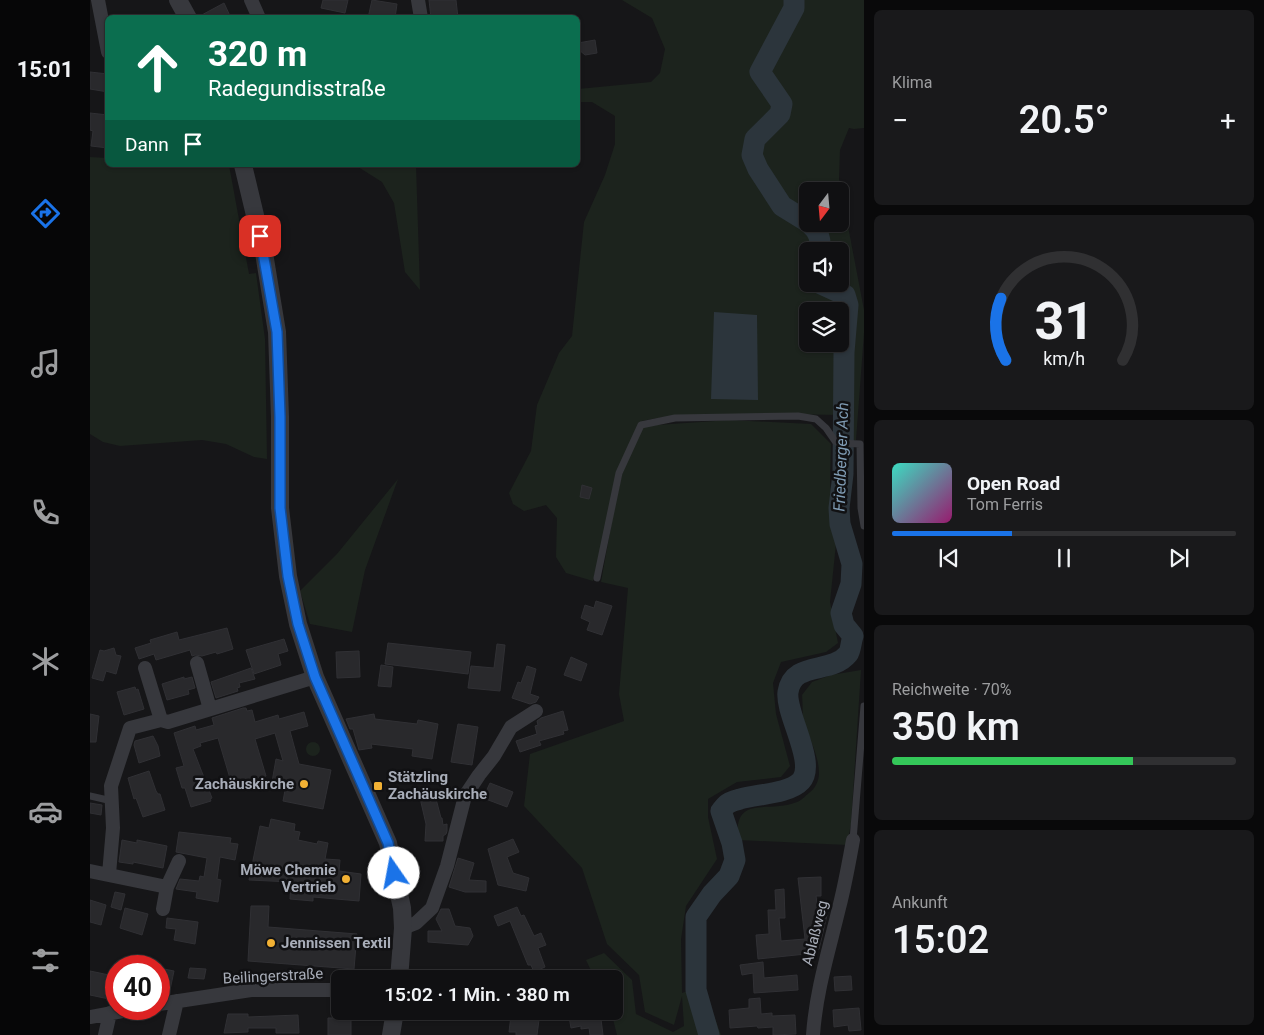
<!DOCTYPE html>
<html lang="de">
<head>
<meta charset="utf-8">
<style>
  :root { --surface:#101012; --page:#19191b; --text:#f1f3f6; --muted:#9c9d9f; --line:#303032; --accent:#1a73e8 }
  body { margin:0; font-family:Roboto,sans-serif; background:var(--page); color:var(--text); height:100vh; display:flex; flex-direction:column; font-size:19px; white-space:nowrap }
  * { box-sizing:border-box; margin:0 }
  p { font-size:16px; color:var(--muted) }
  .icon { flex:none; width:28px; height:28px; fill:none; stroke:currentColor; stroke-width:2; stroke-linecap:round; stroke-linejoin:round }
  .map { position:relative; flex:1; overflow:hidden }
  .side { display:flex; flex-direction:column; gap:10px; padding:10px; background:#09090a; width:400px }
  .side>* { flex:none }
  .banner { position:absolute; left:15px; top:15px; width:475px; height:152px; border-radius:8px; box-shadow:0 1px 4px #0004,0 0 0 1px var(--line); background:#0b6e4f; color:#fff; overflow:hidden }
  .needle { width:32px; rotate:196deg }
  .tools { position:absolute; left:709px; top:182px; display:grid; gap:10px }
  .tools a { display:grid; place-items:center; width:50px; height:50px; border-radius:8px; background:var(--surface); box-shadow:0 1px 4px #0004,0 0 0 1px var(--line); font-size:25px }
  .speed { position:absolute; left:15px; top:955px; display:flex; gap:10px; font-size:25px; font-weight:700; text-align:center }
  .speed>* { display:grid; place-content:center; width:65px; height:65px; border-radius:50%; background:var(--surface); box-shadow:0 1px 4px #0004,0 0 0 1px var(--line); line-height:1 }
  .speed .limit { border:8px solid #d22; background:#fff; color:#111 }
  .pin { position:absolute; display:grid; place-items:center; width:42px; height:42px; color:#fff; margin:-21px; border-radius:10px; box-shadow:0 2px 8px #0006 }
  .me { position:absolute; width:55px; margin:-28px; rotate:348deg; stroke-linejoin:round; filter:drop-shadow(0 0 4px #0008) }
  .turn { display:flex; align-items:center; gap:18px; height:105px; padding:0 20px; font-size:22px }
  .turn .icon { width:65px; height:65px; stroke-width:2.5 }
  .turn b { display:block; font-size:35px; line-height:42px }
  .then { display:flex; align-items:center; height:48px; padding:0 20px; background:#0003; gap:10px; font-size:19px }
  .big { font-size:38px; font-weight:600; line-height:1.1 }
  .side .widget { flex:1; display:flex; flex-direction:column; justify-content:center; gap:8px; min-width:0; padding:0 18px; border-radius:8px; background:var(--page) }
  .side .dial { align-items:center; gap:0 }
  .dial svg { height:130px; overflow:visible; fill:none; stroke:var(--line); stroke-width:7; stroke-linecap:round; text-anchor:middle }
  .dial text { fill:var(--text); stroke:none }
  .song { display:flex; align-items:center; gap:15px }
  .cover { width:60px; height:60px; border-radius:8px; background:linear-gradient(135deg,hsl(170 70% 55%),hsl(320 70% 35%)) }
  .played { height:5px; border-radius:2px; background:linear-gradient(90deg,var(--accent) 35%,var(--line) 35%) }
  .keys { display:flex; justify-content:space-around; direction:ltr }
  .heat { display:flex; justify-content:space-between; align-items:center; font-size:28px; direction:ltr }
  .charge { height:8px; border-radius:4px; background:linear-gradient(90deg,#34c759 70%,var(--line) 0) }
  .trip { position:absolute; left:241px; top:970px; width:292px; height:50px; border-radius:8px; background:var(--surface); box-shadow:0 1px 4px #0004,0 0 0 1px var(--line); font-weight:600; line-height:50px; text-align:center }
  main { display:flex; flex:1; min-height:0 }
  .tab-bar { display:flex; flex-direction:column; width:90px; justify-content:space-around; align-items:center; background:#060607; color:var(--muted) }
  .tab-bar .icon { width:35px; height:35px }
  .tab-bar .active { color:var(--accent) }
  .tab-bar b { font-size:22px; color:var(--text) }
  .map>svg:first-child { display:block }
  .green { fill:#1c231d; fill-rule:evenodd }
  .water { fill:#2c353c }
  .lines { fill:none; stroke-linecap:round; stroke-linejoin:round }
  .river { stroke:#2c353c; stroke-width:21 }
  .building { fill:#29292c; stroke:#303034 }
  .service { stroke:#37383d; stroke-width:7 }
  .minor { stroke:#37383d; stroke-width:14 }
  .tertiary { stroke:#37383d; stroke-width:18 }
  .route-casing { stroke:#114b97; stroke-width:12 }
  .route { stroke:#1a73e8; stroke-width:9 }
  .poi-dot { fill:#f2b134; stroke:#111113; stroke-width:2 }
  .labels { text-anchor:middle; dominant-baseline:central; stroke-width:5; stroke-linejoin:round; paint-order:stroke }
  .poi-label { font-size:15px; font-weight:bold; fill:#a8adb8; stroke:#111113; text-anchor:start }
  .street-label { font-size:15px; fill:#a8adb8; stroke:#111113 }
  .water-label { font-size:16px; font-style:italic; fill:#7f9bb3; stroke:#111113 }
</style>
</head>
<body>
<main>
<nav class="tab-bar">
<b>15:01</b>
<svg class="icon active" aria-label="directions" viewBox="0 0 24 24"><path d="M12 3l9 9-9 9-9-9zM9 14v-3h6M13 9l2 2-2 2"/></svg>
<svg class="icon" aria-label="music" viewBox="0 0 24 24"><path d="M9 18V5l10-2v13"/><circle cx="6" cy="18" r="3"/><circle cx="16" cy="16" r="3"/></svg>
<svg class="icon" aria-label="phone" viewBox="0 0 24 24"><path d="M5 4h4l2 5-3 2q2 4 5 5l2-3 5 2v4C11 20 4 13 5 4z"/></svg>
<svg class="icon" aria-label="climate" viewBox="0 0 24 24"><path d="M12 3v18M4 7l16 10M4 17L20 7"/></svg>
<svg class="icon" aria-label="car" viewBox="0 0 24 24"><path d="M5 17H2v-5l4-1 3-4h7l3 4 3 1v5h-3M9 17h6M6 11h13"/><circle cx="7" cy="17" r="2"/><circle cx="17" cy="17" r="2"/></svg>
<svg class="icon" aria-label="filters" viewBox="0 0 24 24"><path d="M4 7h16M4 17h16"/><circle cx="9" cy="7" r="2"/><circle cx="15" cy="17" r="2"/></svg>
</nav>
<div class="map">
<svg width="774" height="1035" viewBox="0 0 774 1035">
  <rect width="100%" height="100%" fill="#161618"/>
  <!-- green -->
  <path class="green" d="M532,0H774V128L764,129L759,128L750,150L749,179L774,310V333L766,440H757L760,338L763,302L749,299L756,306L749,362L750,415C711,414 672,414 633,415C606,415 579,415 552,421L534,455L503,581L476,573L466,557L467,518L456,505L434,511L423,504L419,493L441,451L447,405L469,353L482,336L494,222L515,175L525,144V116L502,102H488V89L561,82L570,73L575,49L562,18ZM718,191H750V224H718ZM718,251H750V284H718ZM718,311H750V344H718Z
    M0,157L17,158L18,165H139L159,274L166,273L175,339L177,459L164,457L136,444L112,440L30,446L13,442L0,434Z
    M265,165H326L330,290L315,272L304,203L292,182Z
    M640,420L721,424L741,444L740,482L746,544L740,602L748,643L736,652L691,662L683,683L686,714L700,766L691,777L647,782L618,799V817L627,859L596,906L591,939L592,993L613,986L631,1035H527L521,1011H525V979H505L496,960L514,953L542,980L546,1014L583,1032L594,1026L592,996L584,1025L555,1012L549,975L517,944L492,868L434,806L440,754L534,721L529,694L538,588L511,582L523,515L532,474L552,426Z
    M308,479L275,570L262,632L220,624L210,591L247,554Z
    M771,670L761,824L757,845L648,840C643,793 679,814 707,802C711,801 715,796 719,793C725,789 729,781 729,773C729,756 719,738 714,722C712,714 713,704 712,695L722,682L741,675Z
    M216 749a7 7 0 1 1 14 0a7 7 0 1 1-14 0Z"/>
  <!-- water -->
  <path class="water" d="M624,312L667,315L668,400L621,399Z"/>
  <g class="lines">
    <!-- river -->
    <path class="river" d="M704,0V8L670,72L692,104L690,114L665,139L662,155L668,169L692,206L718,222
      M720,224C729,232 731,239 730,251
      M619,1035L606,990V917L622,894L639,876L645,860L642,843L631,811C633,809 636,804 639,803C642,801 647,800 650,799C667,794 699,794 711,781C727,763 695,714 698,692C703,660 741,675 758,654C761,650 761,641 763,636L754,625L751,613L761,584L762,564L750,524L749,508L753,474L754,352L758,305L755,295L731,284"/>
  </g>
  <!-- building -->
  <path class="building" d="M233,0H258L255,13L231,8Z
    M282,0L307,4L305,18H278Z
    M339,0H366L368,18H341Z
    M134,3L141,18H109L108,17Z
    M505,40L507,53L495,55L488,49V43Z
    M0,72L18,74V92L0,89Z
    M0,113L18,115V148L1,146L3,131L0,130Z
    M492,485L502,488L499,499L490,497Z
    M506,601L522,606L512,635L497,630L500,622L491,618L495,605L504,608Z
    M137,628L143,649L127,654L126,652L112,656L105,655L102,656L100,650L66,660L64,654L49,659L45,648L61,643L60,640L87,632L89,640Z
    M194,639L198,651L188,654L191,665L164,674L156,650Z
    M298,643L381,652L378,674L295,664Z
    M407,644L415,645L410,691L378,688L381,666L404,668Z
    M24,648L26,655L31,656L26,674L16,671L13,681L2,678L10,650L14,651Z
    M269,651L270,677L247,678L246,652Z
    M481,657L497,664L491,681L474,675Z
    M291,665L303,667L301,687L288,686Z
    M437,666L446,669L440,694L449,697L446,702L440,704L422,698L428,682L431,683Z
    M161,668L165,679L149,683L150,687L147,688L148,691L126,698L121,682Z
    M94,677V679L102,677L105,688L98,690L99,694L77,700L72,684Z
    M45,687L46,690L48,689L54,709L34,715L27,692Z
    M153,708H156L157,711L162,710L165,722L188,715L189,719L214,712L218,726L200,731L209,764L241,770L233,809L193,801L196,785L182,782L186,759L193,761L185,733L165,739L176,776L142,785L128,738L110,743L111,746L103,749L122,798L120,799L121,801L101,807L95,788H92L86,768L94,766L84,733L105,726L106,730L124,725L122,718Z
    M473,711L478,730L473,731L474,734L449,741L451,745L430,752L426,741L447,734L445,726L448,725L447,721L451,718Z
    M0,714L9,716L6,742H0Z
    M284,714L285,719L327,724L328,720L348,724L342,759L322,756L323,749L281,744L282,748L269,750L263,729H260L256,719Z
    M368,724L388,727L382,765L361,762Z
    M63,736L68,746L70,756L49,763L44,745L45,741Z
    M59,771L66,791L68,794H70L75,810L53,817L46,798L44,799L38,778Z
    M400,783L423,792L417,807L393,798Z
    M345,795L351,818H352L353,825L357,824V831L356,834L353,836V841H335L336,824L330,798Z
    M0,803L12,805L11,815L0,813Z
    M181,819L205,824L204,831L210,832L208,840L227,844L228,841L238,843L235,859L250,860L249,871L271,874L269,901L223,897V901L200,899L201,882L159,880L170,826L179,828Z
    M89,832L141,838L140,843L148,844L145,860L130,857L127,879L131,880L128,902L106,898L107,892L86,889L90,879L109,881L110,876L114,877L117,858L86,852Z
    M423,839L429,852L417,857L423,873L439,878L436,891L408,885L398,849Z
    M32,840L47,843V840L77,846L73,868L43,862V864L29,862Z
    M368,858L384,863L379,880L396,881V892H375L359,887Z
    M731,877V896H726L729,916L737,915L729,949L716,950V954L668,959L666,935L679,934L678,910H686L685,890L694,889L695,918H689L691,941L715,939L708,878Z
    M25,892L35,894L31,910L21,907Z
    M0,900L16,905L11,925L0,922Z
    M161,906H179L178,927L267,934L264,969L158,961Z
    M427,907L431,916L434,915L444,936L451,933L456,945L448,948L455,967L444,972L441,965H438L420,921L408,926L404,916Z
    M35,908L58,914L52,935L30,928Z
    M351,909H359L365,926L380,928L383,936L378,945L338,942V931H352L346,919Z
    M77,918L108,922L105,944L84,940L86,929L76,928Z
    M673,962L674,978L707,975L708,990L664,993L663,973L652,975L650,965Z
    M69,968L84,971L80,990L69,988Z
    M100,968L116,969L114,979L98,978Z
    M0,971L24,976L23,978L26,979V989L21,988L19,999L0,995Z
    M761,976L762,990L745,991L744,977Z
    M670,998L671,1014L682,1013V1016L705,1015L706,1034L683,1035V1027L668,1028L667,1026L640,1028L639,1010L659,1008V999Z
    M769,1008L771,1030L759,1031L758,1025L744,1027L743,1010Z
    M422,1011H446L445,1019L449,1020L447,1035H426V1032H419L421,1015H422Z
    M478,1011H510L513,1035H500L499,1028L491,1029V1026L481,1028Z
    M138,1014H158V1017L208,1015L209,1033H186V1028H158V1032L134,1033Z
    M238,1018H261V1035H238Z"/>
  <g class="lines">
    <!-- service -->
    <path class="service" d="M507,578L529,473L551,425L585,418L708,416L726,419L736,428L745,441L749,443L770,444L771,508L774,526
      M0,796L22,801
      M763,840L774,706"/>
    <!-- minor -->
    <path class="minor" d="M8,0L18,52
      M161,0L169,18
      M328,0L331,18
      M107,663L120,709
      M55,668L71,720
      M0,871L77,887L89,861
      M19,874L23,828L21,786L40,728L71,720L78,722L225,677
      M73,909L77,887
      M313,928L326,923L342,908L357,866L375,796L389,775L404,756L421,727L446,711
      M69,1004L161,990H250
      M0,1017L44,1009
      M15,1035L20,1013
      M79,1035L87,1001
      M723,1035C726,991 739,950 749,908C755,885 759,862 763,840"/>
    <!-- tertiary -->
    <path class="tertiary" d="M88,0L98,18
      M153,165L174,253L187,332L190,417V508L198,576L208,624L225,677L298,843L312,908L313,928L309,979
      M301,1035L305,1011"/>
  </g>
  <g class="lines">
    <!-- route casing -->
    <g class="route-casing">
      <path id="route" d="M170,236L187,332L190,417V508L198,576L208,624L225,677L298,843L304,873"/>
    </g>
    <!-- route -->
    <use href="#route" class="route"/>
  </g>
  <!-- markers -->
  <g class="poi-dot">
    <circle cx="214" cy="784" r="5"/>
    <rect x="283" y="781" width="10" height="10" rx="2.5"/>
    <circle cx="256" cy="879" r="5"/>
    <circle cx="181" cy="943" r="5"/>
  </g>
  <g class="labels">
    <!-- poi labels -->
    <g class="poi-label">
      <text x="298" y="777">Stätzling<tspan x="298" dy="17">Zachäuskirche</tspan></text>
      <text x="204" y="784" text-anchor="end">Zachäuskirche</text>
      <text x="246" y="870" text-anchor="end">Möwe Chemie<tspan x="246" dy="17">Vertrieb</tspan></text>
      <text x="191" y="943">Jennissen Textil</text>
    </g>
    <!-- street labels -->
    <g class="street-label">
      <text transform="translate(725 933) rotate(-76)">Ablaßweg</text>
      <text transform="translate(183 976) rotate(-3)">Beilingerstraße</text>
    </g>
    <!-- water labels -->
    <g class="water-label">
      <text transform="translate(751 457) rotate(-88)">Friedberger Ach</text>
    </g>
  </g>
</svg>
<div class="tools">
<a><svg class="needle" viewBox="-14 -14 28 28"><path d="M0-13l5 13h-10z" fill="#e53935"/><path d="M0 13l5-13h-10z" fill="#9c9d9f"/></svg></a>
<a><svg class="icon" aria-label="sound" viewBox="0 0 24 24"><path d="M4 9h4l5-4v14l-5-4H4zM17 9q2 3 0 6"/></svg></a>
<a><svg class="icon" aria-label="layers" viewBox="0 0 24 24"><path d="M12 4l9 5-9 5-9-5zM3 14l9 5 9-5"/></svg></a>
</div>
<div class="speed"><div class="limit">40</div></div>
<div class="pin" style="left:170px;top:236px;background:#d93025"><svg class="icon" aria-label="arrive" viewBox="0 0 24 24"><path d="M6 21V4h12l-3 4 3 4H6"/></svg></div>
<svg class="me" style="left:304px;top:873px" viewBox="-20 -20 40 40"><circle r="19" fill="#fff"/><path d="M0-13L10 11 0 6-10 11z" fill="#1a73e8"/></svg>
<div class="trip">15:02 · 1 Min. · 380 m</div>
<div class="banner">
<div class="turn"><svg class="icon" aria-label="ahead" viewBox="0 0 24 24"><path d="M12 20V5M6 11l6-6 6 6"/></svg><div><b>320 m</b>Radegundisstraße</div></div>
<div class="then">Dann<svg class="icon" aria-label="arrive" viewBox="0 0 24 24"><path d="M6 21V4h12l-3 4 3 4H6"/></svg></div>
</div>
</div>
<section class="side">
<div class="widget"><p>Klima</p>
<div class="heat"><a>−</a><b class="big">20.5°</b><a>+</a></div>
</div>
<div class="widget dial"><svg viewBox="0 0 100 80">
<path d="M14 69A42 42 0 1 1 86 69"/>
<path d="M14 69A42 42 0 0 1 11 31" stroke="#1a73e8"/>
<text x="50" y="56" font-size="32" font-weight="700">31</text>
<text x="50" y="72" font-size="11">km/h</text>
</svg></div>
<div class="widget">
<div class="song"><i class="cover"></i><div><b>Open Road</b><p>Tom Ferris</p></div></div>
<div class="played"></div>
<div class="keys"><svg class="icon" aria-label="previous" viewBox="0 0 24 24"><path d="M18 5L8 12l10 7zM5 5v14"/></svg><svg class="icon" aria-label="pause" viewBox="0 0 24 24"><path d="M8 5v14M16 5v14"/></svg><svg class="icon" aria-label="next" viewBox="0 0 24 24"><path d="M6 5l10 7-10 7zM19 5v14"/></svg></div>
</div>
<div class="widget"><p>Reichweite · 70%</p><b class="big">350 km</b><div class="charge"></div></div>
<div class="widget"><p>Ankunft</p><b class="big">15:02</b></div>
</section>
</main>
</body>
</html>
